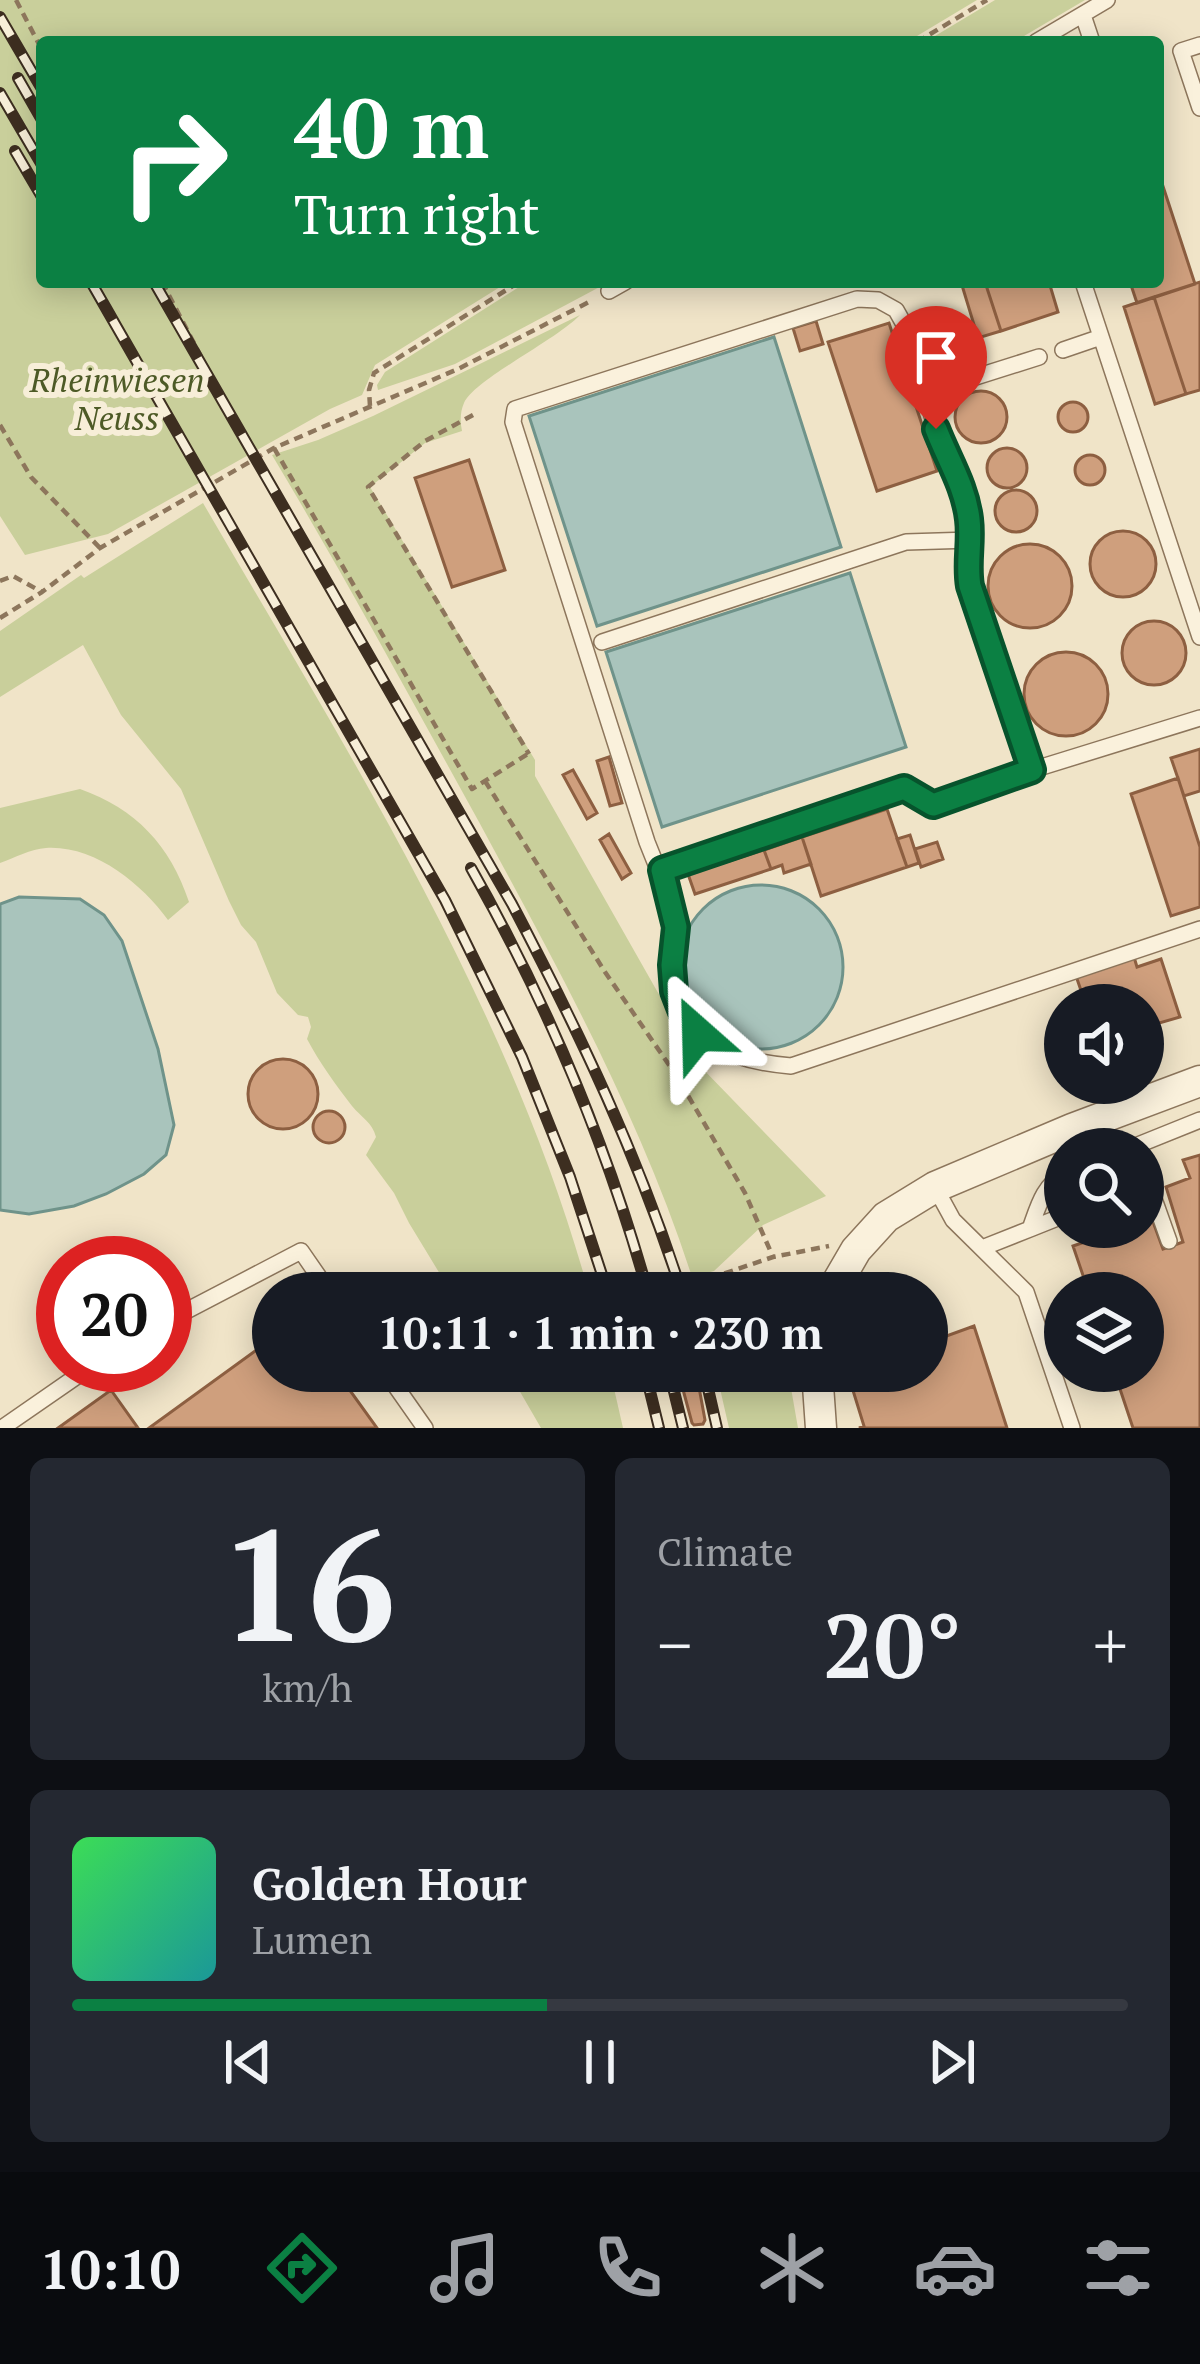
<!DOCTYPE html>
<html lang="en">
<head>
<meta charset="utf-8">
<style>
  :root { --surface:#171b24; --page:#242831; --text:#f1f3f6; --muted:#9ea1a6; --line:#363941; --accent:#0b8043 }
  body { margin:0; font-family:"PT Serif",serif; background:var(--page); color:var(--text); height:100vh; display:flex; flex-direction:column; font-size:45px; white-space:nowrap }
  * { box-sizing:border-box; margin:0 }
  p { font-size:39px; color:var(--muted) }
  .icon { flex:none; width:66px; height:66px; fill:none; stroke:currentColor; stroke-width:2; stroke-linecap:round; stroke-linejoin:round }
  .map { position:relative; height:1428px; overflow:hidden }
  .drawer { display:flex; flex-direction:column; gap:30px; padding:30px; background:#0d0f14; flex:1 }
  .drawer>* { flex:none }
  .top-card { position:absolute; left:36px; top:36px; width:1128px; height:252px; border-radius:12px; box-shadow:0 6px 30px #0003; background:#0b8043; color:#fff; overflow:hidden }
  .fabs { position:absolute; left:1044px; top:984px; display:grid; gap:24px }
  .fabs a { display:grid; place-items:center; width:120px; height:120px; border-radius:50%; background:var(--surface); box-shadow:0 6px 30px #0003; font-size:60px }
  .speed { position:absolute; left:36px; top:1236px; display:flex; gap:24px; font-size:60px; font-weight:700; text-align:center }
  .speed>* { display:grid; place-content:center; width:156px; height:156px; border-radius:50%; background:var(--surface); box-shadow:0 6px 30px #0003; line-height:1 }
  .speed .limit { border:18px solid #d22; background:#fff; color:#111 }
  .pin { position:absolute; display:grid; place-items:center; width:102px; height:102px; color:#fff; margin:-123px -51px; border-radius:50% 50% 50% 0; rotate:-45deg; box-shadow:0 0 12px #0007 }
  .pin .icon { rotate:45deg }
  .me { position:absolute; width:132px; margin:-66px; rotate:335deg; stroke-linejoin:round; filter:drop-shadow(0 0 9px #0008) }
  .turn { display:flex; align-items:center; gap:42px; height:252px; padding:0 60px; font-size:54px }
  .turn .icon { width:156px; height:156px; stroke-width:2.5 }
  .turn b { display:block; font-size:84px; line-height:102px }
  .big { font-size:90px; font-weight:800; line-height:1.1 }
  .drawer .widget { flex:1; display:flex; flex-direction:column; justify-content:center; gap:18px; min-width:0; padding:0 42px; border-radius:18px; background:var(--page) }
  .drawer .dial { align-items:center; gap:0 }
  .dial b { font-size:156px; line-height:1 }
  .song { display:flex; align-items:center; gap:36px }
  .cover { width:144px; height:144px; border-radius:18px; background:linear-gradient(135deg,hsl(130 70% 55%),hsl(180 70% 35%)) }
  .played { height:12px; border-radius:6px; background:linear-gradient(90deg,var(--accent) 45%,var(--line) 45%) }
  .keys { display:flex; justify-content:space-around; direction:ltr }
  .heat { display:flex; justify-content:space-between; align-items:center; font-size:66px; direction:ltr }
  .drawer .tiles { flex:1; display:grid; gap:30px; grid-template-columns:1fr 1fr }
  .widget:last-child { grid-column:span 2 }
  .trip { position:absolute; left:252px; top:1272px; width:696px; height:120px; border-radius:60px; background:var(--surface); box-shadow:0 6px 30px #0003; font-weight:800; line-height:120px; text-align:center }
  .tab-bar { display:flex; height:192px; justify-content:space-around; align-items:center; background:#090b0e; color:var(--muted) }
  .tab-bar .icon { width:84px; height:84px }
  .tab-bar .on { color:var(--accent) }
  .tab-bar b { font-size:54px; color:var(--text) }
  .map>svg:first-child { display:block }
  .green { fill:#c9cf9b }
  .water { fill:#a9c4bc; stroke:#6f938a; stroke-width:3 }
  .building { fill:#cf9f7d; stroke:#8d5f41; stroke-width:3 }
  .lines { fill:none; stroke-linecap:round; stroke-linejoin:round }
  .lane-casing { stroke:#8d765c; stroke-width:18 }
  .street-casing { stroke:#8d765c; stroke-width:33 }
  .path { stroke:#8d765c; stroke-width:4.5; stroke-dasharray:9 6; stroke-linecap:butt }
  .lane { stroke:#faf1dc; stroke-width:15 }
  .street { stroke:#faf1dc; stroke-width:30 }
  .rail-casing { stroke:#3d2e20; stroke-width:12 }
  .rail { stroke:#f7eed8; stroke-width:8; stroke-dasharray:22; stroke-linecap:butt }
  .route-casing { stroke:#07532c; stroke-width:30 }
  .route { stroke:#0b8043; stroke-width:21 }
  .labels { text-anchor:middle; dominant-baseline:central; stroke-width:12; stroke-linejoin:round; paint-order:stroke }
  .park-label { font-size:33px; font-style:italic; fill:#4d5a26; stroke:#f7eed8 }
</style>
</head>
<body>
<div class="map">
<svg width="1200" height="1428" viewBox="0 0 1200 1428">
  <rect width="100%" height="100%" fill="#f0e4c8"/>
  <!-- green -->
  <path class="green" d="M0,0H977L907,42H42V282H508L375,365L362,395L330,409L108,534L25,555L0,516Z
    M995,0H1085L1014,42H925Z
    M527,282H609L455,364L378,390L377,385L385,372Z
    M580,315C555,341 475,379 464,403C460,412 460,422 462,431L425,443L370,487L535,760V776L699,1065L826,1196L763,1225L714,1271L692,1277C640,1116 559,970 479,822C411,699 344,575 272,455L318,440L373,416Z
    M203,503C350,756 511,1009 589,1293H462L450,1279L440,1274L409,1223L394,1193L366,1155L376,1137C372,1122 362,1118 352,1106C336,1085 319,1062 307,1039L311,1027L308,1017L298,1015L277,993L256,942L241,925L229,901L181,789L121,715L83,645L0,697V631L81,575L84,578Z
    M80,789C136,809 170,845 189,902L168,920C141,883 94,845 46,848C31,849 14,858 0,863V808Z
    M508,1371H610L623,1428H541Z
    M716,1371H788L798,1428H729Z"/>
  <!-- water -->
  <path class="water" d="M774,337L841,547L597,626L529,416Z
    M850,573L906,747L662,827L606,652Z
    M679 967a82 82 0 1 1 164 0a82 82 0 1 1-164 0Z
    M19,897L80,899L104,915L122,941L158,1049L174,1125L166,1155L144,1174L106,1194L74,1206L29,1214L0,1210V904Z"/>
  <!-- building -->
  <path class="building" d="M1158,171L1195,284L1137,303L1130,282H1158Z
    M961,282H985L1001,331L978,338Z
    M985,282H1049L1058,312L1001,331Z
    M1200,282V390L1186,394L1154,297Z
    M1154,297L1186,394L1155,404L1124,307Z
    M816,321L823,344L800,351L793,328Z
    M889,323L937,471L877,491L828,342Z
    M955 417a26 26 0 1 1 52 0a26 26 0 1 1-52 0Z
    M1058 417a15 15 0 1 1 30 0a15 15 0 1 1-30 0Z
    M987 468a20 20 0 1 1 40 0a20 20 0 1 1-40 0Z
    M1075 470a15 15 0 1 1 30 0a15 15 0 1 1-30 0Z
    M469,460L505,570L452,587L415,478Z
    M995 511a21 21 0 1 1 42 0a21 21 0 1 1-42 0Z
    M1090 564a33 33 0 1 1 66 0a33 33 0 1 1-66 0Z
    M988 586a42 42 0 1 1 84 0a42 42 0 1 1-84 0Z
    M1122 653a32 32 0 1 1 64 0a32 32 0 1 1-64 0Z
    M1024 694a42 42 0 1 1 84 0a42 42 0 1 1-84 0Z
    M1200,749V791L1184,796L1171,758Z
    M609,757L622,803L610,806L597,761Z
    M573,770L597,813L587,819L563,775Z
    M1178,778L1200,847V907L1171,916L1131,794Z
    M887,809L907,867L821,896L802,837Z
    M609,834L631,873L622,879L600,840Z
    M910,835L919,863L907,867L897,839Z
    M802,837L811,864L784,873L782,865L771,869L764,850Z
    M937,842L943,859L921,867L915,849Z
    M764,850L771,869L695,894L688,874Z
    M1134,957L1137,967L1161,959L1180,1017L1156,1024L1153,1015L1143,1019V1005H1086L1076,976Z
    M248 1094a35 35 0 1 1 70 0a35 35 0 1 1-70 0Z
    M313 1127a16 16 0 1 1 32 0a16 16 0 1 1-32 0Z
    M1200,1155V1428H1133L1114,1371H1143V1293H1089L1073,1246L1128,1227H1143V1222L1152,1219L1163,1249L1183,1242L1166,1187L1190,1178L1183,1160Z
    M974,1326L1007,1428H859L864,1426L847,1371H927V1343Z
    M273,1338V1371H336L377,1428H149Z
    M678,1371H696L705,1420L703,1424L694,1425L692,1423Z
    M111,1390L138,1428H58Z"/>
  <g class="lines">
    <!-- lane casing -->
    <g class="lane-casing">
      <path id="lane" d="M1083,15L1092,42
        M1036,42L1107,0
        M1200,45L1181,51L1200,108
        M1083,282L1200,637
        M609,291L625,282
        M1063,350L1101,337
        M925,393L1039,357
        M602,642L906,542L971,540
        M1032,770L970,586L967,569L971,540L966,501L961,484L936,429L905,326L896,310L878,300L857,299L515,409L513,422L647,842L655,862L663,870L904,788L933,805L1032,770L1200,718
        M663,870C667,888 673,907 675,925C677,947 669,969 674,991C686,1046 741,1062 791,1066L1200,929
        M1128,1149L1200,1120
        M1143,1168L1169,1241
        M935,1187L953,1220L1026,1292L1072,1428
        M1108,1227L1111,1233
        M1030,1229L1065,1215
        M982,1248L1030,1229C1038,1207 1043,1185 1065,1174
        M165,1322L301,1251L330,1293
        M385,1371L425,1428
        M2,1428L93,1365"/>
    </g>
    <!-- street casing -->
    <g class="street-casing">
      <path id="street" d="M831,1293L856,1250L886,1217L935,1187L1072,1129L1200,1081
        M817,1371L821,1428"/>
    </g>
    <!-- path -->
    <path class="path" d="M16,0L42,50
      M917,42L987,0
      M162,282L254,458
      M370,406L369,390L374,373L519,282
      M473,415L425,441L368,487L529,754
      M0,425L31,477L100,548
      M274,448L472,789L531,752
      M0,581L13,576L42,592
      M0,618L42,592L100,548L274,448L458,369L591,301
      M485,781L605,972L676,1075L745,1193L773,1257
      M696,1283L773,1257L829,1246"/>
    <!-- lane -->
    <use href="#lane" class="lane"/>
    <!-- street -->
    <use href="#street" class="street"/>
    <!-- rail casing -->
    <g class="rail-casing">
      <path id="rail" d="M0,17L42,89
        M18,78L42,120
        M0,93L42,165
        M15,151L42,197
        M91,282L445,900L522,1057L570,1177L608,1293
        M154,282L512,904C580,1034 637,1153 682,1293
        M471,868C546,1001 607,1145 648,1293
        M645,1371L659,1428
        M669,1371L683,1428
        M704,1371L717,1428"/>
    </g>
    <!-- rail -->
    <use href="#rail" class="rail"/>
  </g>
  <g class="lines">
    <!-- route casing -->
    <g class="route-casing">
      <path id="route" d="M698,1034L684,1017L674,991L672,965L676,927L662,870L904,788L933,805L1032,770L970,586C966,563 972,542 969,519C965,486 948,460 936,429"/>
    </g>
    <!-- route -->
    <use href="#route" class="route"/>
  </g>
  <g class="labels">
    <!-- park labels -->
    <g class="park-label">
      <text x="117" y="379">Rheinwiesen<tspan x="117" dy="38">Neuss</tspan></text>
    </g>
  </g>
</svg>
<div class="fabs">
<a><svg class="icon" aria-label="sound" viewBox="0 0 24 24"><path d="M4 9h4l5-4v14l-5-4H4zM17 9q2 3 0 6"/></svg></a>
<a><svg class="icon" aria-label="search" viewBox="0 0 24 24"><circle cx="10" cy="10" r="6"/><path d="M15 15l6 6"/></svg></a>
<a><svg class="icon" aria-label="layers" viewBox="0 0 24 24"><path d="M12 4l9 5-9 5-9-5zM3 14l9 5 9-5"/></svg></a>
</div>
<div class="speed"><div class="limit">20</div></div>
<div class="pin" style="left:936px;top:429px;background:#d93025"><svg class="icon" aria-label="arrive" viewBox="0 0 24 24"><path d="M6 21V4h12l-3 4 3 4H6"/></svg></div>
<svg class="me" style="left:698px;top:1034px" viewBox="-20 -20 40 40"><path d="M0-17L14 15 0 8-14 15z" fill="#0b8043" stroke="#fff" stroke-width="4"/></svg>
<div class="trip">10:11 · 1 min · 230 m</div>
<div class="top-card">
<div class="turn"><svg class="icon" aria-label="right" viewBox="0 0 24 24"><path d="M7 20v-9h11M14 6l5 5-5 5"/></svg><div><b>40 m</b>Turn right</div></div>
</div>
</div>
<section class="drawer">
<div class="tiles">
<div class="widget dial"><b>16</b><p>km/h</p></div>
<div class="widget"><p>Climate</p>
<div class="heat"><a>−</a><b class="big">20°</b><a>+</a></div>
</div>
<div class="widget">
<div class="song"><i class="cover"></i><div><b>Golden Hour</b><p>Lumen</p></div></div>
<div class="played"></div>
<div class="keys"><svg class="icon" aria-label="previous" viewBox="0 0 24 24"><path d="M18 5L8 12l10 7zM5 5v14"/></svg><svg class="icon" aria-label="pause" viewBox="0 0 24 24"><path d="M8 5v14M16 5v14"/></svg><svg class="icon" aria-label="next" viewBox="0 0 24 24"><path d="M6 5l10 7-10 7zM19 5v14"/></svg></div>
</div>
</div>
</section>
<nav class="tab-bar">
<b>10:10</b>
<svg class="icon on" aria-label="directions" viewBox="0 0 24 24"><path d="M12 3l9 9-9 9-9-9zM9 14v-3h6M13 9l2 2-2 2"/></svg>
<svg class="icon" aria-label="music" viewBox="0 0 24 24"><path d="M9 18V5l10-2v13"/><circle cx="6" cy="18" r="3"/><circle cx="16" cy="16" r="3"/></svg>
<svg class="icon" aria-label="phone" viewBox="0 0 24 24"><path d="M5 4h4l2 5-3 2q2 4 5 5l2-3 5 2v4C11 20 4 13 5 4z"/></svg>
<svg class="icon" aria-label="climate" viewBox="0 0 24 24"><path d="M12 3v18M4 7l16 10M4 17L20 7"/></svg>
<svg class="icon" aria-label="car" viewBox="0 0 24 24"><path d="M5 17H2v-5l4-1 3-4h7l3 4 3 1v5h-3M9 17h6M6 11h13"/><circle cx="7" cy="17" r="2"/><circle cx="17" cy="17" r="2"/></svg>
<svg class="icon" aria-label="filters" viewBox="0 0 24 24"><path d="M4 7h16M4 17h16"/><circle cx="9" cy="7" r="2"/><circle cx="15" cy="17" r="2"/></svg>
</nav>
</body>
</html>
